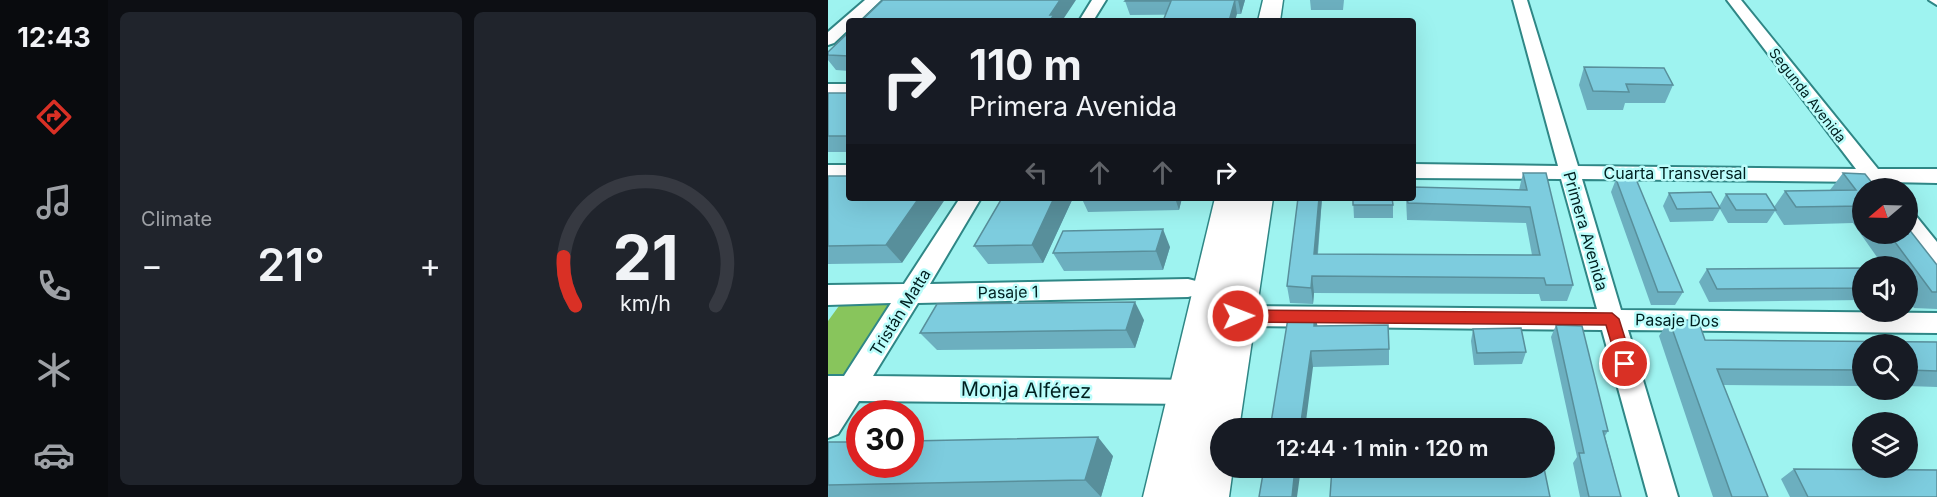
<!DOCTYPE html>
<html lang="en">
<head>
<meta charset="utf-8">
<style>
  :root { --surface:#171b24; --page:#20242c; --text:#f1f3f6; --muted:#9ea1a6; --line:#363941; --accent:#d93025 }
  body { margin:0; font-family:Inter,sans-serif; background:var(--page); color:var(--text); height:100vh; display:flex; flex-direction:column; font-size:22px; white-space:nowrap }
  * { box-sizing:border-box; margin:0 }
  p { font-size:20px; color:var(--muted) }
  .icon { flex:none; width:33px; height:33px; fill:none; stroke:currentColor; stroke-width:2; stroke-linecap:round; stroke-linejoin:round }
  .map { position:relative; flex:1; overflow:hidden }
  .details { display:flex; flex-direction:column; gap:12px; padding:12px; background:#0d0f14; width:720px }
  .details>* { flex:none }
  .banner { position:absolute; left:18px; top:18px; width:570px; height:183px; border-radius:6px; box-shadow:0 6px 24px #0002; background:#171b24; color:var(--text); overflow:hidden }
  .needle { width:39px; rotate:251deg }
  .buttons { position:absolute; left:1024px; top:178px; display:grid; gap:12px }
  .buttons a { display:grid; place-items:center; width:66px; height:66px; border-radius:50%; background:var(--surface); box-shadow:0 6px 24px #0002; font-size:30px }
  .speed { position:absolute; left:18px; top:400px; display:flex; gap:12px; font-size:30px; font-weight:700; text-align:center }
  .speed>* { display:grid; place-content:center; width:78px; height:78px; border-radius:50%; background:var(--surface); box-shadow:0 6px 24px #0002; line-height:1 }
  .speed .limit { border:9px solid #d22; background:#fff; color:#111 }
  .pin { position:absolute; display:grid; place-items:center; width:51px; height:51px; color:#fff; margin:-26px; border:3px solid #fff; border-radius:50%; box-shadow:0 2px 6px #0007 }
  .me { position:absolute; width:66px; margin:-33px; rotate:89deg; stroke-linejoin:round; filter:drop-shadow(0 0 4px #0008) }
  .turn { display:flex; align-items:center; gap:21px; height:126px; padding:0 24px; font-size:27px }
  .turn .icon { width:78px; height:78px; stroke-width:2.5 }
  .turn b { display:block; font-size:42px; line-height:51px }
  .lanes { display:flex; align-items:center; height:57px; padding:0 24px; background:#0003; justify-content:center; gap:30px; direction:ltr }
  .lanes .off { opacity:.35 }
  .big { font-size:45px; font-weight:600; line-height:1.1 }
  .details .widget { flex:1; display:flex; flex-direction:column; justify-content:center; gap:9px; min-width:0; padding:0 21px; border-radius:9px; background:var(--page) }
  .details .dial { align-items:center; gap:0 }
  .dial svg { height:156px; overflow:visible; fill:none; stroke:var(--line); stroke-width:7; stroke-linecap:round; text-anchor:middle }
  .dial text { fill:var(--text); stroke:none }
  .heat { display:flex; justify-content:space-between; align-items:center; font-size:33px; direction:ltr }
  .details .tiles { flex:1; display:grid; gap:12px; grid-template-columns:repeat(2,1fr) }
  .trip { position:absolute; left:382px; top:418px; width:345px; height:60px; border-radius:30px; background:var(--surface); box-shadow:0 6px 24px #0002; font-weight:600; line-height:60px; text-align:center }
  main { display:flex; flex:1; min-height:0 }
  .tab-bar { display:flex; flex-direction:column; width:108px; justify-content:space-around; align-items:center; background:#090b0e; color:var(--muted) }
  .tab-bar .icon { width:42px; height:42px }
  .tab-bar .on { color:var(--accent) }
  .tab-bar b { font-size:27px; color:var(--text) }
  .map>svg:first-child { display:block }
  .green { fill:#88c55c }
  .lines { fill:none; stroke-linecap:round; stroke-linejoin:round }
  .minor-casing { stroke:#2f8786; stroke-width:4 }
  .primary-casing { stroke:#2f8786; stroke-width:3 }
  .minor { fill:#fff; fill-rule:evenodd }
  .primary { fill:#fff; fill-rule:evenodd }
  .wall { fill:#6cafbf }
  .shaded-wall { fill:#588f9b }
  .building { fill:#7dccde; stroke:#588f9b; stroke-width:1.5 }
  .route { fill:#d93025; stroke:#8d1f18; stroke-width:1.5 }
  .labels { text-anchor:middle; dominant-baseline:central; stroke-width:5; stroke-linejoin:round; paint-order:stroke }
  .far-street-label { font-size:14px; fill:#002020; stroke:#bbfdfb }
  .street-label { font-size:16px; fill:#002020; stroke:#bbfdfb }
  .near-street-label { font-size:20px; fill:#002020; stroke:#bbfdfb }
</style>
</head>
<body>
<main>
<nav class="tab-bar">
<b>12:43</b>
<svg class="icon on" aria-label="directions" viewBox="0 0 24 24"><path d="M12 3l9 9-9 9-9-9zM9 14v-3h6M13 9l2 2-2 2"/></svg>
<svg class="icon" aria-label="music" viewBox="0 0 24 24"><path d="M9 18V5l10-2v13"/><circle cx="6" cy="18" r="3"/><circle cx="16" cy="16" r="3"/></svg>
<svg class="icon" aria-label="phone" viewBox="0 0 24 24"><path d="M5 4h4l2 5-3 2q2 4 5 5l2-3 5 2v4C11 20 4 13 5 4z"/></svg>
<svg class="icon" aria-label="climate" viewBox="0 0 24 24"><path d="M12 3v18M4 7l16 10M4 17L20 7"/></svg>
<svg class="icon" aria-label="car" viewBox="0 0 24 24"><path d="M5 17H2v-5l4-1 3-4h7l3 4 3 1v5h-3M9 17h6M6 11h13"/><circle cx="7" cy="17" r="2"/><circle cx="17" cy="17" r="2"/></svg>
</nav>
<section class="details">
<div class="tiles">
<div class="widget"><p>Climate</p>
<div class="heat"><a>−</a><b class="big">21°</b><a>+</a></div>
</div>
<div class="widget dial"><svg viewBox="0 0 100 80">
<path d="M14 69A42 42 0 1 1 86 69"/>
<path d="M14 69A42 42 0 0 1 8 44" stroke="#d93025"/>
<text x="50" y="56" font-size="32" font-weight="700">21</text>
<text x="50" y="72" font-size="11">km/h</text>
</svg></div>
</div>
</section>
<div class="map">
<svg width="1109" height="497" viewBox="0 0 1109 497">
  <rect width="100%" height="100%" fill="#9ef3f0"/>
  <!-- green -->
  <path class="green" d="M70,297L19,379H0V321L16,299Z"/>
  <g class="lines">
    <!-- minor casing -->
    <g class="minor-casing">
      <path id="minor" d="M37,0H53L31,21H21V29L6,43L0,45V32Z
        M264,0H278L265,21H251Z
        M685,0H699L750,166L1028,169L899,0H913L1050,169H1109V183L1060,182L1057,188H1043L1038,182L754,179L793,310L1109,313V333L800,330L850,497H820L774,330L410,326L401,323L398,316L401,309L410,306L769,309L733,179L585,178V164L730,166Z
        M1101,0H1109V5Z
        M0,84H21V94H0Z
        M0,165H21V179H0Z
        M132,198H153L102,284L360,279L368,281L372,288L368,295L360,297L90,303L45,376L370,380L380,383L384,392L380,401L370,404L31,401L10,434L0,438V376H16L63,303L0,305V285L76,284Z
        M1080,213L1088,216L1109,242V267L1101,264L1078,234Z"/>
    </g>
    <!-- primary casing -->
    <g class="primary-casing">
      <path id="primary" d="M435,0H455L452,21H430Z
        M387,198H445L411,429H393V468H405L401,497H315Z"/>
    </g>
    <!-- minor -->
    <use href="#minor" class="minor"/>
    <!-- primary -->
    <use href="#primary" class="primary"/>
  </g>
  <!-- wall -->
  <path class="wall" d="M298,0H417L413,14L302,15L297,1Z
    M482,0H516L515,10H483Z
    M21,32V71L8,70L0,60V52Z
    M756,67L845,85L837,103H797L795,110H759L751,85Z
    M0,93H21V152H0Z
    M695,173L745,285L739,301H713L711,294L486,293L485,304L462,303L459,286L470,198H494L490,254L704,255L698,223L579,220L578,198L691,190Z
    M1015,173L1035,189V234H1080L1109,265V309L1086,308L1080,300V267H1056L1025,223L956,225L947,211L939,223H900L892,209L885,221L842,222L835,206L841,193L891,207L898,194L946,207L957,191L1002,190Z
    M0,176L74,263L0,264Z
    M788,179L855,292L847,305H823L783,192Z
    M174,198H245L215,263L160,264L146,246Z
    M254,198H354L351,210L260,212L254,199Z
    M525,198L565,205V218H526Z
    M342,247L335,270L236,271L225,253Z
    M1035,268V300L881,302L871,282L879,269Z
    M487,312L489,326L561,349V365L485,367L442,429Z
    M316,320L307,348L109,350L92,333Z
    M841,320L877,340L1109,342V387L1080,386V345H1035V386L895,385L940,497H885L831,336Z
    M728,325L780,431L777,436L793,497H752L745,463L749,457L723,337Z
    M645,329L698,352L694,364L646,365L643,341Z
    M0,442L285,456L273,497H0Z
    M966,469L1109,497H962L953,479Z"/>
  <!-- shaded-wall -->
  <path class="shaded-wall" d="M232,0H248L234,21H221L222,15Z
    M407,0L409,14L407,21H401Z
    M410,0H417L413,14Z
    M91,198H118L74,263L58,245Z
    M226,198H245L215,263L204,245Z
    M347,198H354L351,210Z
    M491,198H494L488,270L486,254Z
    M335,229L342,247L335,270L328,251Z
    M484,276L486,293L485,304L483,288Z
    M307,302L316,320L307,348L298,330Z
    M487,312L490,329L486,326Z
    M483,351L485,367L477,429H472Z
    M270,437L285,456L273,497L257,480Z
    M467,468H473L469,497H464Z"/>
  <!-- building -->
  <path class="building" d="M55,0H232L222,15H226L221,21H33Z
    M298,0H410H407L401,21H335L343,1H297Z
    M21,32V56L0,55V52Z
    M756,67L836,68L845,85L798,84L801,92L765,91Z
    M0,93H21V136H0Z
    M695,173H718L745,285H718L716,278L484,276L483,288L459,286L470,198H491L486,254L712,255L702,207L580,203L579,198H585V187L699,190Z
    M1015,173L1037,174L1049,189H1035V206L968,207L957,191L1028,190Z
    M0,176H21V198H91L58,245L0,246Z
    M788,179H808L855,292H830Z
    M883,192L892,208L849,209L841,193Z
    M898,194H938L948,210H908Z
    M174,198H226L204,245L146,246Z
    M254,198H309L254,199Z
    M525,198H564L565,205H525Z
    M1080,228L1109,265V292H1104L1061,234H1080Z
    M335,229L328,251L225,253L235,231Z
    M1035,268V288L889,289L879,269Z
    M307,302L298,330L92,333L109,304Z
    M461,312H487L486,326L560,325L561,349L483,351L472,429H442Z
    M841,320H870L877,340L1109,342V371L1080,370V345H1035V370L889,369L940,497H904Z
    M728,325L754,326L780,431H775L793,497H761L751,453H756Z
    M693,328L698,352L649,353L645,329Z
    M270,437L257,480L0,485V442H32V465H82V441Z
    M436,468H467L464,497H431Z
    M504,468H637V470L716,468L722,497H502Z
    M966,469L1109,470V497H980Z"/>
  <!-- route -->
  <path class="route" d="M410,310L784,313L791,319L805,364L802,369H791L778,325L410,322L402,316Z"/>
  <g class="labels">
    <!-- far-street labels -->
    <g class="far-street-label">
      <text transform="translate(980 95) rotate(52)">Segunda Avenida</text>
    </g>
    <!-- street labels -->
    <g class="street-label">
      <text x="847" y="173">Cuarta Transversal</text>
      <text transform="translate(758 231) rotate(74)">Primera Avenida</text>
      <text transform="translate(180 292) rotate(-1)">Pasaje 1</text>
      <text transform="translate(72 312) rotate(-58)">Tristán Matta</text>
      <text transform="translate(849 320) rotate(1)">Pasaje Dos</text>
    </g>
    <!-- near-street labels -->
    <g class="near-street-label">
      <text transform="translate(198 390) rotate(1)">Monja Alférez</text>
    </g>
  </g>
</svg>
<div class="buttons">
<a><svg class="needle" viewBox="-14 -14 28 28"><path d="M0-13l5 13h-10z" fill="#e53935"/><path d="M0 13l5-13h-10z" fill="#9ea1a6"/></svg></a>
<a><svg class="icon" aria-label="sound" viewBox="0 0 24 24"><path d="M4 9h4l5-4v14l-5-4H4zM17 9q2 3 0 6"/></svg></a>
<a><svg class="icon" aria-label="search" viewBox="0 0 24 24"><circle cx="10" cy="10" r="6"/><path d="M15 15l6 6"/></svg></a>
<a><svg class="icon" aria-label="layers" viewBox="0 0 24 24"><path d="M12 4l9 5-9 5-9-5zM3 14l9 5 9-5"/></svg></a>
</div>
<div class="speed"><div class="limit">30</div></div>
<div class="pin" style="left:797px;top:364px;background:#d93025"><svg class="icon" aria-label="arrive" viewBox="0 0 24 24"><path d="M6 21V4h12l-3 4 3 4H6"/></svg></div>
<svg class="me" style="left:410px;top:316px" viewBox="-20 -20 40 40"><circle r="17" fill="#d93025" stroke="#fff" stroke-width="3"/><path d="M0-11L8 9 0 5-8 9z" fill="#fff"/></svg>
<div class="trip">12:44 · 1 min · 120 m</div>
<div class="banner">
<div class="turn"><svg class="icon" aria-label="right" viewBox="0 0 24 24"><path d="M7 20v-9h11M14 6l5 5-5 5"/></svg><div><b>110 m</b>Primera Avenida</div></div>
<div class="lanes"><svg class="icon off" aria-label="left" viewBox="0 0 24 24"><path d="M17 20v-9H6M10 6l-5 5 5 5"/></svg><svg class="icon off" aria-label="ahead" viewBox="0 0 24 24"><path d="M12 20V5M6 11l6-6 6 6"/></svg><svg class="icon off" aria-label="ahead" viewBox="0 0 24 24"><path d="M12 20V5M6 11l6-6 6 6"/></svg><svg class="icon" aria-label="right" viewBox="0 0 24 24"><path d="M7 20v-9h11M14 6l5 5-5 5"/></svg></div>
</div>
</div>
</main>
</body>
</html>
